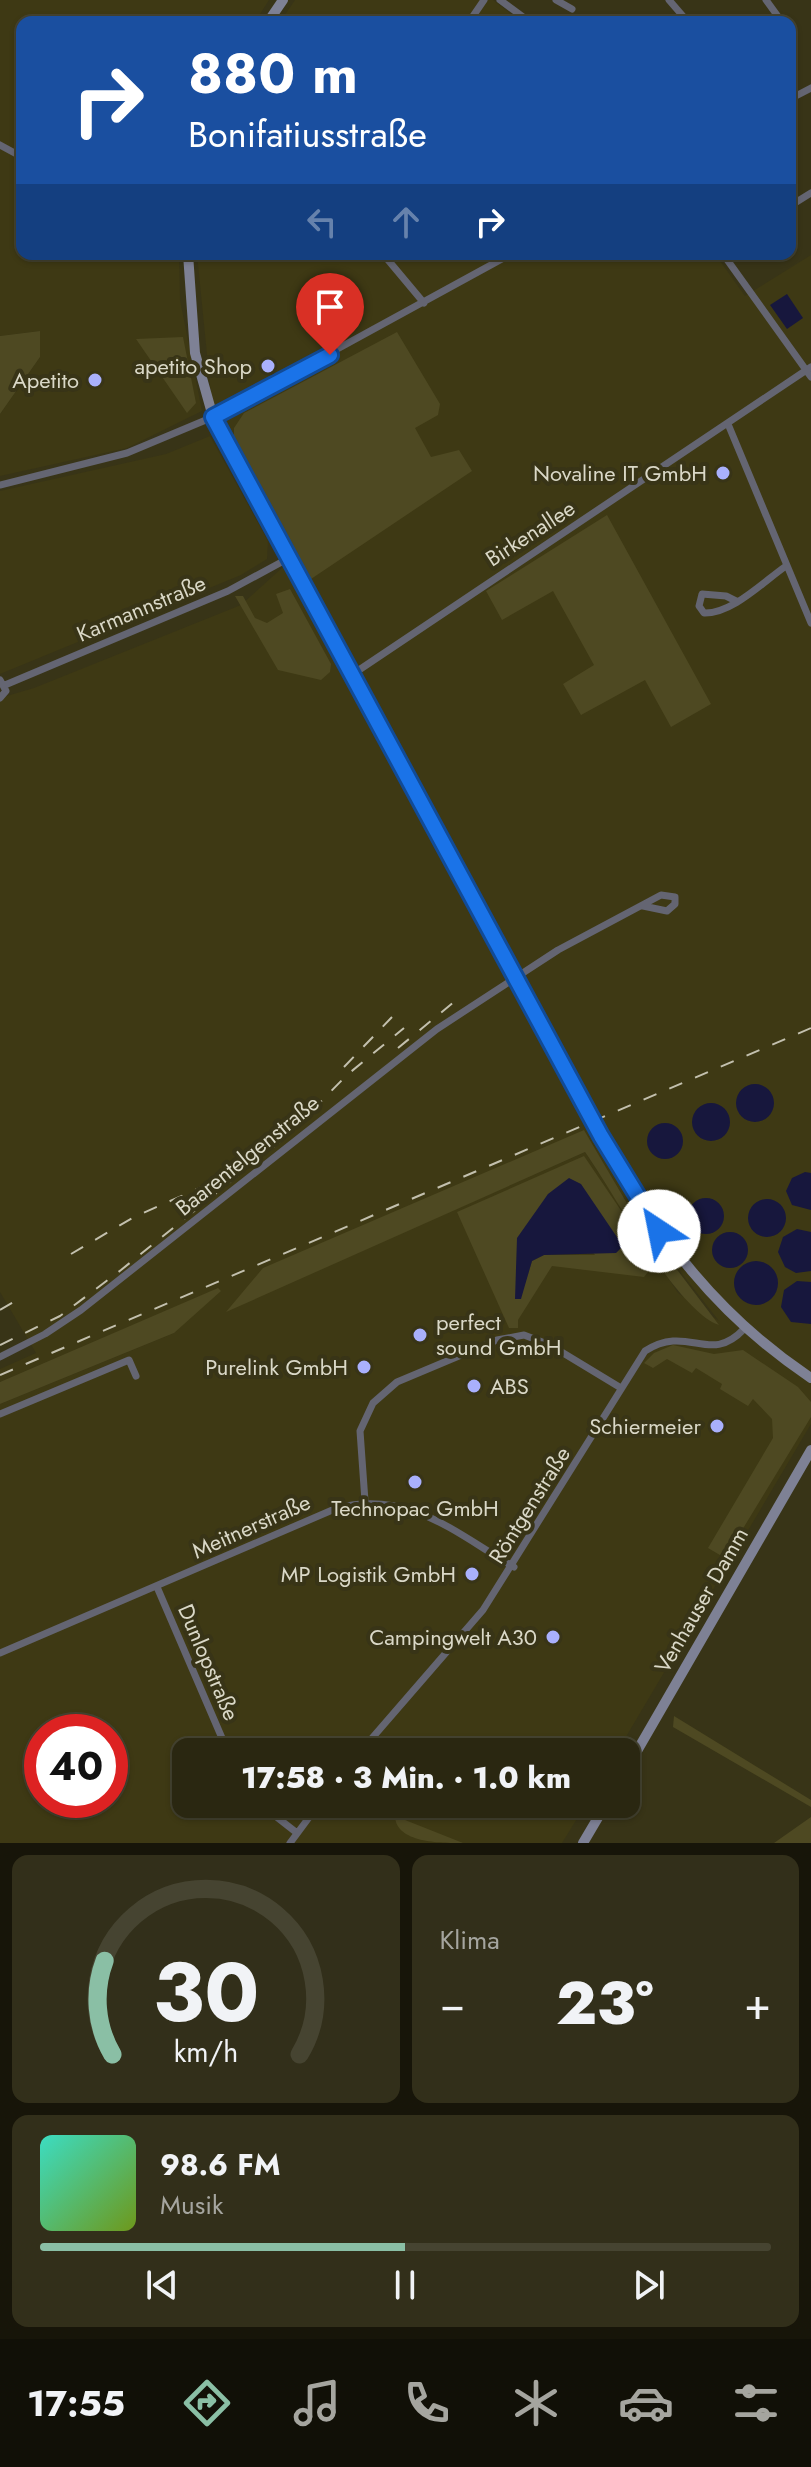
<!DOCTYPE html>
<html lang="de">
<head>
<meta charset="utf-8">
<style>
  :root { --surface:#2a2711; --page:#322f1a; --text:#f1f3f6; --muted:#a5a59f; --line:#464431; --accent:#8abfa5 }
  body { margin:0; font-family:Jost,sans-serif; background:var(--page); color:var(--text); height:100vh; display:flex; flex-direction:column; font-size:30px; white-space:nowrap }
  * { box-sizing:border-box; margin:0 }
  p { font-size:26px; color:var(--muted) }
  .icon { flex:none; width:44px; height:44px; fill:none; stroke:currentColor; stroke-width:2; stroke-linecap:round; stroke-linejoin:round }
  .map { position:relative; height:1843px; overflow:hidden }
  .side { display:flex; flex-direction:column; gap:12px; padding:12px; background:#171509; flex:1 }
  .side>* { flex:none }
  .top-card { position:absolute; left:16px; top:16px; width:780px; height:244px; border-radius:16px; box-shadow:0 2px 6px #0004,0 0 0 2px var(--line); background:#1a4fa0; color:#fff; overflow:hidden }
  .speed { position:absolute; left:24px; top:1714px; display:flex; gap:16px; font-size:40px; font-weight:700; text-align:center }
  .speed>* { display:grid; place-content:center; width:104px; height:104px; border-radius:50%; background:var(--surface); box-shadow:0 2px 6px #0004,0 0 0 2px var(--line); line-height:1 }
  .speed .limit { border:12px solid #d22; background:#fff; color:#111 }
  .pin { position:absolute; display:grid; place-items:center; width:68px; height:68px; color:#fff; margin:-82px -34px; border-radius:50% 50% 50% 0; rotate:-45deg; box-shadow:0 0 8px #0007 }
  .pin .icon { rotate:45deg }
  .me { position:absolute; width:88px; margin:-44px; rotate:326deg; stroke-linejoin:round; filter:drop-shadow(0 0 6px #0008) }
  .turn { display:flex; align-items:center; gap:28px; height:168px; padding:0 40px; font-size:36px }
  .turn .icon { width:104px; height:104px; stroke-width:2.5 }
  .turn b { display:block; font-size:56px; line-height:68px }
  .lanes { display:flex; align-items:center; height:76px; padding:0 40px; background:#0003; justify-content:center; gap:40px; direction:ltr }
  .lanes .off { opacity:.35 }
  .big { font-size:60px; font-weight:800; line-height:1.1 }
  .side .widget { flex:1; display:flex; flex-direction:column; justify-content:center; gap:12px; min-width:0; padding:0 28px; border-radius:16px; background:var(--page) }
  .side .dial { align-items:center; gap:0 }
  .dial svg { height:208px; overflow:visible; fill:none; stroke:var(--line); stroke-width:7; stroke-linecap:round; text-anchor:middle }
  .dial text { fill:var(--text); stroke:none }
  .song { display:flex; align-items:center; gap:24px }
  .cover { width:96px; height:96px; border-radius:12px; background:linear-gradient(135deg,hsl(170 70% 55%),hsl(80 70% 35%)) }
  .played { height:8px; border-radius:4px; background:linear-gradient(90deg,var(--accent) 50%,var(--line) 50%) }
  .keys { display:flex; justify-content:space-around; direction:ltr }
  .heat { display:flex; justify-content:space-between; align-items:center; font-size:44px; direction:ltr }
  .side .tiles { flex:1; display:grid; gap:12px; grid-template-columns:1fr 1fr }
  .widget:last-child { grid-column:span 2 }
  .trip { position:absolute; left:172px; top:1738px; width:468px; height:80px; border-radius:16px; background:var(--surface); box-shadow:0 2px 6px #0004,0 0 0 2px var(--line); font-weight:800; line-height:80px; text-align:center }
  .tabs { display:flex; height:128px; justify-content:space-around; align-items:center; background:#111007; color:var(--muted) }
  .tabs .icon { width:56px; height:56px }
  .tabs .current { color:var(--accent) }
  .tabs b { font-size:36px; color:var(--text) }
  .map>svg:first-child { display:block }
  .built { fill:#3e3914; fill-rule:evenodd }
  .green { fill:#4e4922; fill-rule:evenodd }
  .water { fill:#17173d }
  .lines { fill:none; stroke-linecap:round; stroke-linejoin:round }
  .street { stroke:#646572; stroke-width:7 }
  .secondary { stroke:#7e8195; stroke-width:10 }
  .rail { stroke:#c3c0ae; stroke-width:2; stroke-dasharray:14 14; stroke-linecap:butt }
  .secondary-bridge { stroke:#7e8195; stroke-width:10 }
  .route-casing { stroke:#114b97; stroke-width:20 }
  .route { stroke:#1a73e8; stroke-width:14 }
  .poi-dot { fill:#a9b0fc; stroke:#383417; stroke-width:3 }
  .labels { text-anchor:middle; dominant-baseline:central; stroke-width:8; stroke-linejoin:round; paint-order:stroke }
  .poi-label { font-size:22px; fill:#dad8c7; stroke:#383417; text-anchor:end }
  .street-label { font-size:22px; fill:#dad8c7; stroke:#383417 }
</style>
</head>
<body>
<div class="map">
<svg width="811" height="1843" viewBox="0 0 811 1843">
  <rect width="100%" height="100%" fill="#383417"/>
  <!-- built -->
  <path class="built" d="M0,0H269L255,22H22V254H179L180,300L202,411L127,448L0,476V414L40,357V331L0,336Z
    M295,0H493L521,22H280Z
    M197,254H715L745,296L811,255V1424L617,1752H186V1804H586L562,1843H0V1404L174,1333L217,1289L0,1382V1369L36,1353L0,1292V698L34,688L241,605L293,558L226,431L211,395ZM584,1130L628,1205L719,1321L678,1293L585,1152L227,1310ZM42,1732H110V1800H42Z
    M210,436L268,541L267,559L241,575L0,674V491L166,454Z"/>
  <!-- green -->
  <path class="green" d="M40,331V357L0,414V336Z
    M397,332L440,404L438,415L415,428L431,457L459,450L472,471L311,579L234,437V428L244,413Z
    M183,337L196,403L187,413L136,339Z
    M607,515L711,704L671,727L645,680L581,715L563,684L594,665L553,591L502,620L486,591Z
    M290,589L331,664L330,672L321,680L278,670L235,596H243L255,618L267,623L283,613L276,594Z
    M584,1130L628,1205L719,1325C677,1311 614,1193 585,1152L226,1312L263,1268Z
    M584,1156L656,1262L644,1277L552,1266L518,1320V1328H509L457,1212ZM548,1194L595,1255H544L532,1261L527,1277Z
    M218,1288L221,1291L174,1333L0,1404V1382Z
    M673,1345L714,1354L743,1350L798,1387L811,1402V1417L725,1558L708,1548L773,1438L772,1419L753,1399L748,1406L720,1389L722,1384L696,1368L692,1373L667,1359L653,1368L644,1363L654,1353Z
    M674,1716L811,1800V1807L673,1727Z
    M395,1816L463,1843C440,1843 396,1843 395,1816Z
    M811,1817V1843H774Z"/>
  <!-- water -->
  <path class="water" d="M787,294L803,318L787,329L770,305Z
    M736 1103a19 19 0 1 1 38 0a19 19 0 1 1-38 0Z
    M692 1122a19 19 0 1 1 38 0a19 19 0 1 1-38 0Z
    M647 1141a18 18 0 1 1 36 0a18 18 0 1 1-36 0Z
    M805,1172L811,1173V1210L792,1205L786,1191L792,1178Z
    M569,1178L581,1184L623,1246L616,1253L544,1255L532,1261L521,1299H515L517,1238L548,1194Z
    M688 1216a18 18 0 1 1 36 0a18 18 0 1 1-36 0Z
    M748 1218a19 19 0 1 1 38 0a19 19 0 1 1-38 0Z
    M797,1229L811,1232V1271L796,1273L785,1267L778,1252L783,1237Z
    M712 1250a18 18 0 1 1 36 0a18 18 0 1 1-36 0Z
    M734 1283a22 22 0 1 1 44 0a22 22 0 1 1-44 0Z
    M797,1281L811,1282V1324L791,1322L781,1307L784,1290Z"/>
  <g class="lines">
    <!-- street -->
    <path class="street" d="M500,0L530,22
      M556,0L572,9
      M669,0L688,22
      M766,0L782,22
      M469,22L484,0
      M790,99L811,88
      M0,145L22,157
      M790,206L811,193
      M383,254L424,303
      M723,254L811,377
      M728,424L811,623
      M0,485L127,453L213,417L511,254
      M736,601L726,596L702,594L699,606L704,613C732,614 763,582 786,566
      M353,674L811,367
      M0,680L6,691L0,698
      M5,685L228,591L289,558
      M0,1357L45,1334L81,1310L437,1029L558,950L661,895L675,897V904L667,911L643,906
      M0,1414L129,1360L136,1376
      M365,1501L360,1431L373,1403L397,1382L497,1340L524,1335L550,1345L621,1388
      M157,1587L228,1752
      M0,1653L337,1508C409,1490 454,1532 514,1567
      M360,1752L483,1610L645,1351C689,1323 709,1366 744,1329
      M260,1804L297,1833
      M290,1843L319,1804"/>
    <!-- secondary -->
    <path class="secondary" d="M268,22L283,0
      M188,254L195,353L213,417L585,1107
      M601,1136C658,1236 715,1314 811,1378
      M626,1770L811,1450
      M583,1843L606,1804"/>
    <!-- rail -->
    <path class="rail" d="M398,1048L460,997
      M344,1067L392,1017
      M71,1254L134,1217L220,1179
      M0,1310L22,1297
      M0,1345L60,1316L121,1270L287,1136L347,1075L404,1028
      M0,1375L811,1028"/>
    <!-- secondary-bridge -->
    <path class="secondary-bridge" d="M585,1107L601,1136"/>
  </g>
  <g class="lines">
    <!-- route casing -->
    <g class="route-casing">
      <path id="route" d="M330,355L213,417L601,1136L659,1231"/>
    </g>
    <!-- route -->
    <use href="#route" class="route"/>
  </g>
  <!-- markers -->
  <g class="poi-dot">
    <circle cx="268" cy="366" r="8"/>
    <circle cx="95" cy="380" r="8"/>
    <circle cx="723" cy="473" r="8"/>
    <circle cx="420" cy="1335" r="8"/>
    <circle cx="364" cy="1367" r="8"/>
    <circle cx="474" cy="1386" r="8"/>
    <circle cx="717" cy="1426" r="8"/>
    <circle cx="415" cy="1482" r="8"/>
    <circle cx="472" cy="1574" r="8"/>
    <circle cx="553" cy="1637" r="8"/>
  </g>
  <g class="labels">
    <!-- poi labels -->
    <g class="poi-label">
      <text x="252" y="366">apetito Shop</text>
      <text x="79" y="380">Apetito</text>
      <text x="707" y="473">Novaline IT GmbH</text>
      <text x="436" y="1322" text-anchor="start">perfect<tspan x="436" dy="25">sound GmbH</tspan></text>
      <text x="348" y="1367">Purelink GmbH</text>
      <text x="490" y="1386" text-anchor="start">ABS</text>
      <text x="701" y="1426">Schiermeier</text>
      <text x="415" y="1508" text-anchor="middle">Technopac GmbH</text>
      <text x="456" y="1574">MP Logistik GmbH</text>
      <text x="537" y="1637">Campingwelt A30</text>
    </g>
    <!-- street labels -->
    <g class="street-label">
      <text transform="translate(530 533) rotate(-33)">Birkenallee</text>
      <text transform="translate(141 608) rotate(-23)">Karmannstraße</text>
      <text transform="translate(247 1155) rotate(-39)">Baarentelgenstraße</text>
      <text transform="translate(529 1505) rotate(-58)">Röntgenstraße</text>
      <text transform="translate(251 1526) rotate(-24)">Meitnerstraße</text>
      <text transform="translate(701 1600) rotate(-60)">Venhauser Damm</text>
      <text transform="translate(209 1662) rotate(67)">Dunlopstraße</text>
    </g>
  </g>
</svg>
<div class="speed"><div class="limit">40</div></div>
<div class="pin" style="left:330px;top:355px;background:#d93025"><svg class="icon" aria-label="arrive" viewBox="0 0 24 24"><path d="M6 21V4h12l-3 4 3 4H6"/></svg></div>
<svg class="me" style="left:659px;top:1231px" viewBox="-20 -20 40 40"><circle r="19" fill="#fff"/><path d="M0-13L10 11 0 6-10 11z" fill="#1a73e8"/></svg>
<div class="trip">17:58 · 3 Min. · 1.0 km</div>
<div class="top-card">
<div class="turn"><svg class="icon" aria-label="right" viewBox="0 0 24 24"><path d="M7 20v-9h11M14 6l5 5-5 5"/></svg><div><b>880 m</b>Bonifatiusstraße</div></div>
<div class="lanes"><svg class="icon off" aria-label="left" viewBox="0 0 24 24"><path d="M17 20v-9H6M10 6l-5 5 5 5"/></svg><svg class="icon off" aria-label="ahead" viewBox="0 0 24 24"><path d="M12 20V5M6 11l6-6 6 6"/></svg><svg class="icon" aria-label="right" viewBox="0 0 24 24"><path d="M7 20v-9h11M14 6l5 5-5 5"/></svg></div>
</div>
</div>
<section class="side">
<div class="tiles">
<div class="widget dial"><svg viewBox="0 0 100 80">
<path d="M14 69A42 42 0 1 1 86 69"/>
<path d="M14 69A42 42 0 0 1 11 33" stroke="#8abfa5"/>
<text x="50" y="56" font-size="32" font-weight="700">30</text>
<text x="50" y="72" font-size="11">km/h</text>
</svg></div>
<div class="widget"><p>Klima</p>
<div class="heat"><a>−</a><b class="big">23°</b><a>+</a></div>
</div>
<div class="widget">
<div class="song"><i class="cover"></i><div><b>98.6 FM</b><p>Musik</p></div></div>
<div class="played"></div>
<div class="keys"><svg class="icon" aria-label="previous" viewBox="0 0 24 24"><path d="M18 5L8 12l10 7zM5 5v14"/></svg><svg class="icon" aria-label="pause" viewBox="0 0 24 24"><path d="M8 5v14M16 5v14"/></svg><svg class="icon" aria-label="next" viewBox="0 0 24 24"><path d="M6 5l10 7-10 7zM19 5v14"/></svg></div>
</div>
</div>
</section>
<nav class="tabs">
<b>17:55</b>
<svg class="icon current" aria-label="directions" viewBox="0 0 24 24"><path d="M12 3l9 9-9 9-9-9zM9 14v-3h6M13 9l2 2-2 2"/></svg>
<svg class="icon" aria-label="music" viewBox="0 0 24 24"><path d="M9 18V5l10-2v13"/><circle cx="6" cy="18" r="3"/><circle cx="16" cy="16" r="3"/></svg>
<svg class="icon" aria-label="phone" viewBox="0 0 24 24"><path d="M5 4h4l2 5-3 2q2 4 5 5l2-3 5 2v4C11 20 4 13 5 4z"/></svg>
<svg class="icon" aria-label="climate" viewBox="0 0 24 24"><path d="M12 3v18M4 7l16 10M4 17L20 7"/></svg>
<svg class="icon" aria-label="car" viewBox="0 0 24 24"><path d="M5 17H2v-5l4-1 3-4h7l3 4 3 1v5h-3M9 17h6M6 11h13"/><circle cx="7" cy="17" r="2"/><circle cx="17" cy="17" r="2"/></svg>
<svg class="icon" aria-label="filters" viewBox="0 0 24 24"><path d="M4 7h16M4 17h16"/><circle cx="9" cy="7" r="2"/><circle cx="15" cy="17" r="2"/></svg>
</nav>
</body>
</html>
